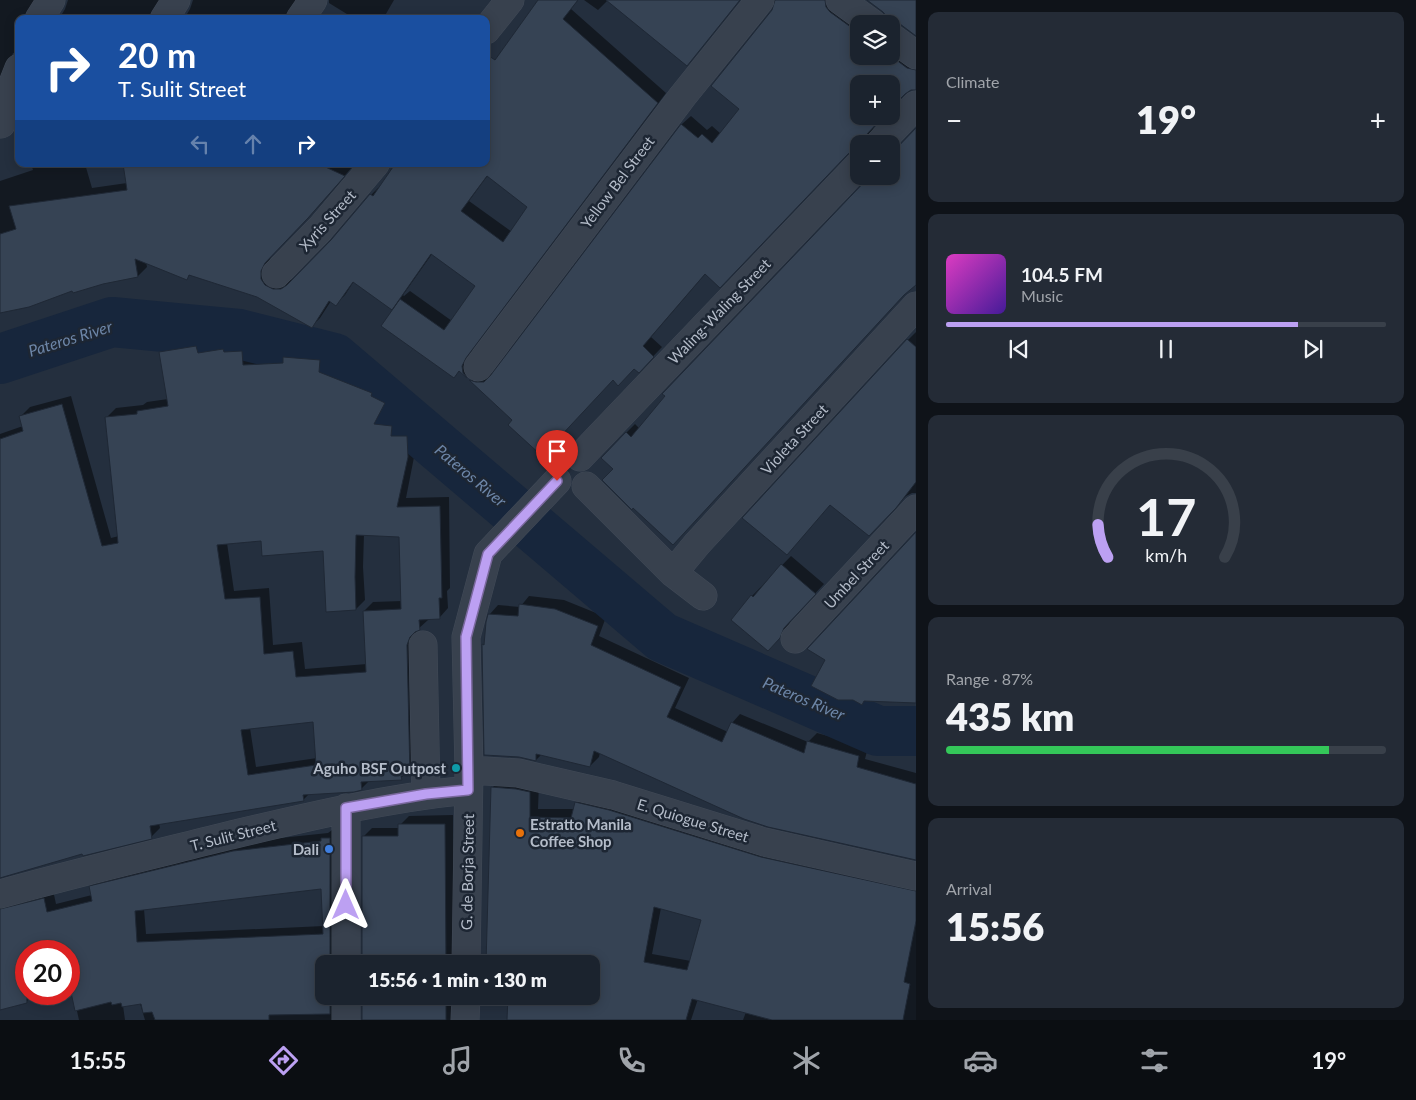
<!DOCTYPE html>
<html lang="en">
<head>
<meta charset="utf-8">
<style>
  :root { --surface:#1b232e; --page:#242b36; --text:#f1f3f6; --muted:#a0a4aa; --line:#39404a; --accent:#bca0f2 }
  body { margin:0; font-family:Lato,sans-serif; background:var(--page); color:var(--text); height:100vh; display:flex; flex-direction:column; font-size:19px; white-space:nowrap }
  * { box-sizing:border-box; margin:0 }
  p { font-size:16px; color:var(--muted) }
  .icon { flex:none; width:28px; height:28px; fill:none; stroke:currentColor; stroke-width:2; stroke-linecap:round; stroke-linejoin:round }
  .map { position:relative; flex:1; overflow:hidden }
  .sheet { display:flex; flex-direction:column; gap:12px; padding:12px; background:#0f1319; width:500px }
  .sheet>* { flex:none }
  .guide { position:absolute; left:15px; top:15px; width:475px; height:152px; border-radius:10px; box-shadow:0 2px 12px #0003,0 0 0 1px var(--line); background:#1a4fa0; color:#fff; overflow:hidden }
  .buttons { position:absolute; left:850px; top:15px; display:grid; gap:10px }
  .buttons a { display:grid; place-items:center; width:50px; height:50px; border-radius:10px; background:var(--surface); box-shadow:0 2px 12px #0003,0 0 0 1px var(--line); font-size:25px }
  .speed { position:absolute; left:15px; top:940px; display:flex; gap:10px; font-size:25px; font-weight:700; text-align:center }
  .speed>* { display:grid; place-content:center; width:65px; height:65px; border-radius:50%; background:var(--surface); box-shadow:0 2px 12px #0003,0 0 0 1px var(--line); line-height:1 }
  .speed .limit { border:8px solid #d22; background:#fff; color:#111 }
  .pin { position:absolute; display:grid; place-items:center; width:42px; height:42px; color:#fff; margin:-51px -21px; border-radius:50% 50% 50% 0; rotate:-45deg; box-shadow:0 0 5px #0007 }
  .pin .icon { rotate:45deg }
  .me { position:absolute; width:55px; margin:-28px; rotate:0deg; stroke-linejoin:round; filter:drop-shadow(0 0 4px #0008) }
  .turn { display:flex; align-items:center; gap:18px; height:105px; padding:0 20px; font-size:22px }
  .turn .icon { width:65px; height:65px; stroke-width:2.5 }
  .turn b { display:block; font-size:35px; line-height:42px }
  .lanes { display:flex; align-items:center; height:48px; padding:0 20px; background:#0003; justify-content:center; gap:25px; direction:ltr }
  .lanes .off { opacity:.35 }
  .big { font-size:38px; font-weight:800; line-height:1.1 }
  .sheet .tile { flex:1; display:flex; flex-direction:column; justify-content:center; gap:8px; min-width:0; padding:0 18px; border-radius:10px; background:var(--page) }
  .sheet .dial { align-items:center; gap:0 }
  .dial svg { height:130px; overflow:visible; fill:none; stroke:var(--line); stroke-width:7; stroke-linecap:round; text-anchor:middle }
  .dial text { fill:var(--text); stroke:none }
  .song { display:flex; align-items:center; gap:15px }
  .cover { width:60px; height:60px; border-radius:8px; background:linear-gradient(135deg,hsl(310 70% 55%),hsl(260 70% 35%)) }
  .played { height:5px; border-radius:2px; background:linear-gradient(90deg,var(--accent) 80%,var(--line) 80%) }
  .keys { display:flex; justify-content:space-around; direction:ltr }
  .heat { display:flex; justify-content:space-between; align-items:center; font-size:28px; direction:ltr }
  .charge { height:8px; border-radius:4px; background:linear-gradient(90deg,#34c759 87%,var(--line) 0) }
  .trip { position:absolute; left:315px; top:955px; width:285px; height:50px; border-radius:10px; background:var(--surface); box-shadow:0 2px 12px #0003,0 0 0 1px var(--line); font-weight:800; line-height:50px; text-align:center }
  .tabs { display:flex; height:80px; justify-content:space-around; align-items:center; background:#0b0e12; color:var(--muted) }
  .tabs .icon { width:35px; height:35px }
  .tabs .current { color:var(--accent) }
  .tabs b { font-size:22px; color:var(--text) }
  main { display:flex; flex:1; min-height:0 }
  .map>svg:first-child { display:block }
  .shadow { fill:#0007; fill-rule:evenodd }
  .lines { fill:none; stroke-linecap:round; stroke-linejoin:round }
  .river { stroke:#17263c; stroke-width:50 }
  .building { fill:#364354; stroke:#1f2835; fill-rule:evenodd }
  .minor-casing { stroke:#414a57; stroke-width:29 }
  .minor { stroke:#38414e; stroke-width:28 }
  .route-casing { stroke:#7a689d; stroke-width:12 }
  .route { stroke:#bca0f2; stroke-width:9 }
  .culture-dot { fill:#0f9aa8; stroke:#1d2633; stroke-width:2 }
  .food-dot { fill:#e8710a; stroke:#1d2633; stroke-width:2 }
  .shop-dot { fill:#3f7fe0; stroke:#1d2633; stroke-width:2 }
  .labels { text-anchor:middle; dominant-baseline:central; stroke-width:5; stroke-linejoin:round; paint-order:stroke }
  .street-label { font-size:15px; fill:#b4bcc9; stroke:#1d2633 }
  .poi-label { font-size:15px; font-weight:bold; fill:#b4bcc9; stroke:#1d2633; text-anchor:end }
  .water-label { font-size:16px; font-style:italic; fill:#6d86a8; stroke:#1d2633 }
</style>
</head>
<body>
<main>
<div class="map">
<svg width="916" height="1020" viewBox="0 0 916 1020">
  <rect width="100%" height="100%" fill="#242f3e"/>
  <!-- shadow -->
  <path class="shadow" d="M0,0H35L32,9L35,19H19V52L13,53L0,90Z
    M68,0H160L157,9L159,19H59L65,9Z
    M193,0H296L286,19H184L190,9Z
    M329,0H394L383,19H355L329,3Z
    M540,0H578L571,9L666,93L474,347L471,356L476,368L467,376L460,370L454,377L397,303L354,281L345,295L336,304L331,301L320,318L311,327L258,296L191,274L187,278L146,262L147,267L138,276L73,290L0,312V181L33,170L31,164H85L92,188L127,183L124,164H350L353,166L317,208L273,253L269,261L270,269L282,281L291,280L297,277L332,241L371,195L380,186L381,187L398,164H486ZM488,175L529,207L512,232L469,201ZM432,254L477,285L452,321L410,291L404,296L403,295Z
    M584,0H740L687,64L608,0L598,10Z
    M777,0H836L859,24V56H891V41L916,59V89L891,84H859V116L876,123L872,131L874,141L872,144H859L706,273L651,337L662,347L639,371L634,367L613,379L514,420L471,380L479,372L485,374L496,372L682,124L691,116L707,130L712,126L721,134L741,109Z
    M916,129V285L905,293L615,469L626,433L635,424L640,429L891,176V150L899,147Z
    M916,332V493H912L906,496L878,526L908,340Z
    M205,338L206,345L232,341V343L251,342V357L287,355L294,349L328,351L327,363L380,384L379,387L393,394L381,415L400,417L399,428L415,427L416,447L406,498L449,497L450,588L447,591L448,608L440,617L428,618V620L417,630L416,635L418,765L409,774H405L401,778L370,780L361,789L309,794L303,800L159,823L160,828L151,837L83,853L0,877V434L23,426L21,416L30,407L71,396L111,538L119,536L107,417L116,408L143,405L147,402L168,399L160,353L169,344ZM364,534L401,536L402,601L373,602L364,611L367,664L305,669L302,642L273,645L269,588L234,591L227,543L262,540L325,549L356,609L365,600L363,567ZM314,721L317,758L256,767L250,728Z
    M791,556L824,584L792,618L788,627L777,641L732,620L752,596Z
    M529,596L564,600L606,617L599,636L689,678L675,708L728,732L732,723L740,714L808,742L817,733L868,747L865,759L916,773V859L600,752L599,757L590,766L542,754L536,760L483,645L486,642L490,614L498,605L520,607Z
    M501,779L539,783L538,809H575L576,803L585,794L916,882V1020H743L746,1012L698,999L691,1020H507L591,996V964L492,788ZM661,908L703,920L691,961L652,954Z
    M453,815L454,964H363V837L372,828H400V825L409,816Z
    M339,829L342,964H324V996H339L342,1020H145L129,967L118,970L125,1020H79L72,989L69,990V951H26V994H51L29,999L26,1002L0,1009V897L53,890L56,904L92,895L90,887L99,878L242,842L328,833L332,830ZM322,888L324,926L146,934L144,909Z
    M363,996H454L461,1020H363Z"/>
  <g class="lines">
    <!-- river -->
    <path class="river" d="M0,359L112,322L239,334L334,358L662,637L878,731H916"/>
  </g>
  <!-- building -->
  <path class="building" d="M538,0H578L563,19L658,103L466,358L462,366L463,373L467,378L459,371L454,378L381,326L400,299L444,330L475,286L431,254L392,310L353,282L336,306L329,301L312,328L257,297L189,275L187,280L135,259L138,277L103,284L73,293L72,291L29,307L0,313V234L16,229L9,206L127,190L123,164H319L345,176L308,218L265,263L261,271V279L265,285L273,289H281L287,285L331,240L370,194L373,196L395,164H486V54L495,60ZM487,176L527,207L503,242L461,211Z
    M606,0H740L687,66Z
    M775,0H825L826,7L830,12L859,33V56H891L907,68L916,70V90H911L905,94L891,108V84H859V116H884L867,134L864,144H859V150H854L848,154L720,288L705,274L643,346L654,357L639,373L634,369L618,386L613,380L542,456L508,425L512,420L469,380L476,382H484L490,376L681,124L698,138L702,134L712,143L739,109L711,86L772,10Z
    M867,0H916V36L900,24L893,22H888L887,17L883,12Z
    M916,128V285L904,295L673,545L633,508L632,510L602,480L613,469L601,458L626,432L631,437L665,396L662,394L870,176H891V154Z
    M907,339L916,347V482L896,508L869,536L830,505L787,555L742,518Z
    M196,346L198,353L223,349L224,352L242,351L243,365L283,363V357L320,360L319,372L372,393L371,396L385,403L374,424L392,426L391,436H407L408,457L397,507L440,506L442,598H439L440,619L419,620L420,630L415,632L410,637L407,645L410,775L401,776L402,780L361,782L362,790L354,792L303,795L304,801L150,826L152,839L83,856L82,854L0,878V439L23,431L19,416L62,404L102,546L118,543L105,417L137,414V411L168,406L159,352ZM356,535L399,537L401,609L363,611L366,672L296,677L293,651L264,654L260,597L225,599L217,545L261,541L262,556L323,551L326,612L356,610L355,577ZM313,722L316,765L248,775L241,730Z
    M916,532V703L864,701L862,705L853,700H838L811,686L825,660L807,649Z
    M781,564L816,594L784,628L780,638L768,651L731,620L751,595L753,597Z
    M519,604L555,609L598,626L591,645L681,687L667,717L722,742L731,722L804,753L807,741L859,756L857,767L916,784V860L768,827L744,819L594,751L590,767L536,754V761L519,757L484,755L482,644L484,645L486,622L488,614L518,616Z
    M491,787L516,789L530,792V817L571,818L575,802L609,810L761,857L916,891V921L904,982L910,984L903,1020H772L692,999L686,1020H507L508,996H591V964H486ZM654,907L701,920L687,970L644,962Z
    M398,824H445L446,964H362V836H398Z
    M321,838H330V964H324V996H330V1014L269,1015V1020H155L152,1012L143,1013L141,1004L122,1007L121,1003L112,1005L111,1002L75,1011L69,983V951H26L27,1003L0,1010V909L44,898L47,912L92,901L89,886L233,851L321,841ZM321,889L323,934L137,942L135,911Z
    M362,996H446V1020H362Z"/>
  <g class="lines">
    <!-- minor casing -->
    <g class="minor-casing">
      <path id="minor" d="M840,0L873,24
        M39,19L51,0
        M164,19L176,0
        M300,19L313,0
        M486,30L510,0
        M891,37L916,55
        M1,124L11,88L19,68
        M879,144L916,105
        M276,274L320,229L375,164
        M478,367L682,97L760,0
        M580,457L859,165
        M586,486L673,573L703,596
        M673,573L697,544L916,306
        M795,639L916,509
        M423,645L426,794
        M469,770L518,773L613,795L764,842L916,876
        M346,808V964
        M0,894C75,873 151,855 227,836C307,817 386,798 468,790
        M466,964L469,770L466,637L488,554L557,481
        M346,996V1020
        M465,1020L466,996"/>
    </g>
    <!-- minor -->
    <use href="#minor" class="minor"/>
  </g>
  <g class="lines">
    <!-- route casing -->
    <g class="route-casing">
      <path id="route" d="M346,905V808L426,794L468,790L466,637L488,554L557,481"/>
    </g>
    <!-- route -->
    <use href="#route" class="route"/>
  </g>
  <!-- markers -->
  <circle class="culture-dot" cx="456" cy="768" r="5"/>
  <circle class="food-dot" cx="520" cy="833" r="5"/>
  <circle class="shop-dot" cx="329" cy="849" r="5"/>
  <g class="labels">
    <!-- street labels -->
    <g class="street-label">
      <text transform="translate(617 182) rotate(-53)">Yellow Bel Street</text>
      <text transform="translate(327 220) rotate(-48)">Xyris Street</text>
      <text transform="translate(719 311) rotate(-46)">Waling-Waling Street</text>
      <text transform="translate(794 439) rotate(-47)">Violeta Street</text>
      <text transform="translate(856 574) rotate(-47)">Umbel Street</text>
      <text transform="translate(693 820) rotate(17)">E. Quiogue Street</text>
      <text transform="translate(233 835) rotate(-14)">T. Sulit Street</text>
      <text transform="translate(467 872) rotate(-89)">G. de Borja Street</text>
    </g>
    <!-- poi labels -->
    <g class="poi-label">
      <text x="446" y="768">Aguho BSF Outpost</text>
      <text x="530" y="824" text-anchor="start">Estratto Manila<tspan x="530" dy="17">Coffee Shop</tspan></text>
      <text x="319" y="849">Dali</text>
    </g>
    <!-- water labels -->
    <g class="water-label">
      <text transform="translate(70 338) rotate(-17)">Pateros River</text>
      <text transform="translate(471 475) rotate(40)">Pateros River</text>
      <text transform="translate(804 698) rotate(23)">Pateros River</text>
    </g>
  </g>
</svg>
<div class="buttons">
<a><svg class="icon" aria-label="layers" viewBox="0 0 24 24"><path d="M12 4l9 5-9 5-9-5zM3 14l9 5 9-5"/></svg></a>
<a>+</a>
<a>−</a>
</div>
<div class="speed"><div class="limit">20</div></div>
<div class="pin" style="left:557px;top:481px;background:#d93025"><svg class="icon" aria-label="arrive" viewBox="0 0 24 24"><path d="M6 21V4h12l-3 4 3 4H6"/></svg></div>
<svg class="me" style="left:346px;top:905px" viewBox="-20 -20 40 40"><path d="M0-17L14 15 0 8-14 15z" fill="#bca0f2" stroke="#fff" stroke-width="4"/></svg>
<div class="trip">15:56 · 1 min · 130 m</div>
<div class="guide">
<div class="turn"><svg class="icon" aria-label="right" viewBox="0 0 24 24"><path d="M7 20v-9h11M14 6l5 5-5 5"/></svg><div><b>20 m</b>T. Sulit Street</div></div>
<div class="lanes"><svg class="icon off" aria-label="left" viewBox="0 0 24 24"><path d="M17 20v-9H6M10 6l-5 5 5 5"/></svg><svg class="icon off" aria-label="ahead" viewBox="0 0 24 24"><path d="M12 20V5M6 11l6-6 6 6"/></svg><svg class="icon" aria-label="right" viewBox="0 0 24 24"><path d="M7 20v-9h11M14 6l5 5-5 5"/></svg></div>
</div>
</div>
<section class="sheet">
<div class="tile"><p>Climate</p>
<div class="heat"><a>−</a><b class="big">19°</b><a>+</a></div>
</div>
<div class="tile">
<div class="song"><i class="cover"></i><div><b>104.5 FM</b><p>Music</p></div></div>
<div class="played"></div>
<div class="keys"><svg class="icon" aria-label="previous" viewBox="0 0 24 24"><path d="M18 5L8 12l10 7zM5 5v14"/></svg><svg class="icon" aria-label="pause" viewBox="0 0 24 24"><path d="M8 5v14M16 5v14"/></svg><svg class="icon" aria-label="next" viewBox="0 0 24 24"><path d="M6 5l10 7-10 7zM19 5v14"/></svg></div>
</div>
<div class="tile dial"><svg viewBox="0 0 100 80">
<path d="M14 69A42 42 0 1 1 86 69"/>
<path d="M14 69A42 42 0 0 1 8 49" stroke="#bca0f2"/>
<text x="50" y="56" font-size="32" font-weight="700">17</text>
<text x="50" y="72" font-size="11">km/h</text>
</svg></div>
<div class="tile"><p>Range · 87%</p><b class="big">435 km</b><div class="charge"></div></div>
<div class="tile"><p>Arrival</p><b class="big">15:56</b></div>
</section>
</main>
<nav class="tabs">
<b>15:55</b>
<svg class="icon current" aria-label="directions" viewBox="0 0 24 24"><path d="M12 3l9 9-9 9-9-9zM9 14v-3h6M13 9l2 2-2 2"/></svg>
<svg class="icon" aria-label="music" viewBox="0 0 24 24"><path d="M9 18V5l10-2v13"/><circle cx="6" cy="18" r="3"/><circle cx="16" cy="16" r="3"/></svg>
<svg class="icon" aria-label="phone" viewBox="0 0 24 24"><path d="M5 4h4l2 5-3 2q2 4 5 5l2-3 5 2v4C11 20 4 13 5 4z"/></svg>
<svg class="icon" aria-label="climate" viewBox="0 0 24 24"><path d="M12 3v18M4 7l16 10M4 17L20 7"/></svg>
<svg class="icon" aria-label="car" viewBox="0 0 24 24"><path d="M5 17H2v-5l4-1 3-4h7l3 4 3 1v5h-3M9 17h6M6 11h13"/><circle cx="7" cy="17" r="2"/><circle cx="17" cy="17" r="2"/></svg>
<svg class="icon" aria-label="filters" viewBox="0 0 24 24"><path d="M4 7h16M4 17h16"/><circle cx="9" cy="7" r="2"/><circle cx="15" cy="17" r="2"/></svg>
<b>19°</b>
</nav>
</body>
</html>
